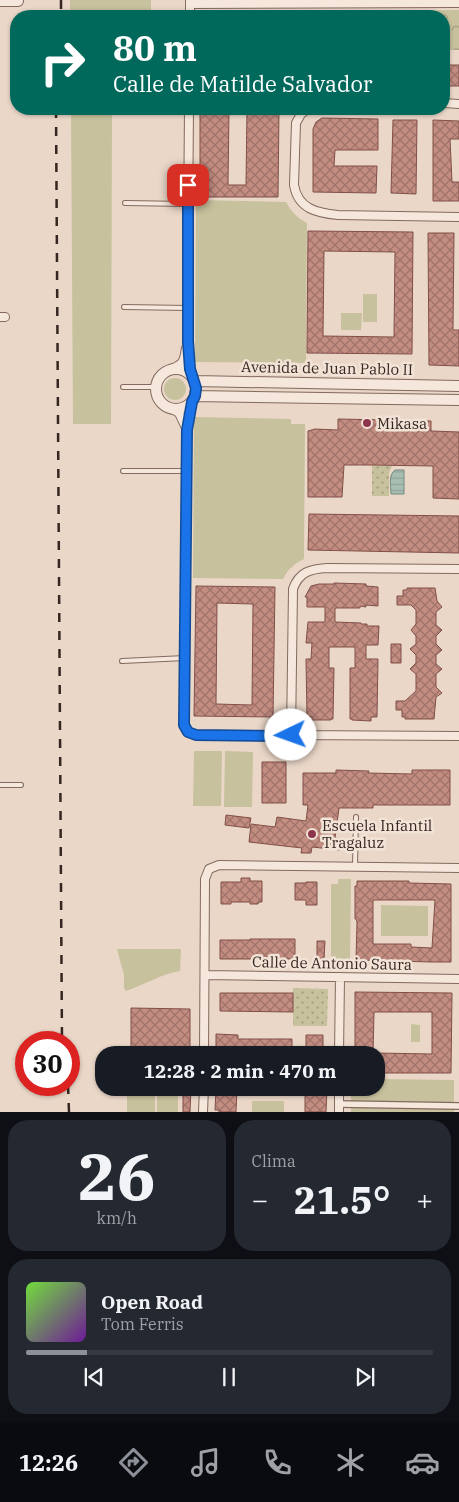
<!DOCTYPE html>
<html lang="es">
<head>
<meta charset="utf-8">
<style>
  :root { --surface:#171b24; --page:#242831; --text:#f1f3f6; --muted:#9ea1a6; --line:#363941; --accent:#8c9099 }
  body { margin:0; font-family:"IBM Plex Serif",serif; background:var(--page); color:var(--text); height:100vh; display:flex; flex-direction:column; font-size:19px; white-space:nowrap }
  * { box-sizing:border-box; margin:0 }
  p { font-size:16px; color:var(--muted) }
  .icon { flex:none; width:28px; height:28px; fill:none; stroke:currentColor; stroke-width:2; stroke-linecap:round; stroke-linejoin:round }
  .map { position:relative; height:1112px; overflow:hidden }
  .side { display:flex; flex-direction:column; gap:8px; padding:8px; background:#0d0f14; flex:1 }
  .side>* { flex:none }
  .banner { position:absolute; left:10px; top:10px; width:440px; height:105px; border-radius:20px; box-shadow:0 1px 4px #0004; background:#00695c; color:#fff; overflow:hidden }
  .speed { position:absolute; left:15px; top:1031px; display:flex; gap:10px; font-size:25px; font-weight:700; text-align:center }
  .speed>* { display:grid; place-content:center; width:65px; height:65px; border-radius:50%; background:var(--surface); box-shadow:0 1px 4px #0004; line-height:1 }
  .speed .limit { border:8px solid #d22; background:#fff; color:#111 }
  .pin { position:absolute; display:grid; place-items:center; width:42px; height:42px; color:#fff; margin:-21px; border-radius:10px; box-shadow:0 2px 8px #0006 }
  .me { position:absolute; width:55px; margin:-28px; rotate:267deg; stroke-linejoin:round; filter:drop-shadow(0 0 4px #0008) }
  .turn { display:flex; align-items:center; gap:18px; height:105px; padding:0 20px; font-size:22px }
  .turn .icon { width:65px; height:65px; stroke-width:2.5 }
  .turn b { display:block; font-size:35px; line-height:42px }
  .big { font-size:38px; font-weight:700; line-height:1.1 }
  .side .card { flex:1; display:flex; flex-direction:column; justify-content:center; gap:8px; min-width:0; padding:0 18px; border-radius:20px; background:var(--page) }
  .side .dial { align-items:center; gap:0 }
  .dial b { font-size:65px; line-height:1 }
  .song { display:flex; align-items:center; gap:15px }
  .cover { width:60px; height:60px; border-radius:8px; background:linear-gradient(135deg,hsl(100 70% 55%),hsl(280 70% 35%)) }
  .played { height:5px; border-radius:2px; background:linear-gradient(90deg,var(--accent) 15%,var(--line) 15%) }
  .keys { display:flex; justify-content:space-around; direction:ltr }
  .heat { display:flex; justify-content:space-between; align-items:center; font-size:28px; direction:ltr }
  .side .tiles { flex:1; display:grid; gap:8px; grid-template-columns:1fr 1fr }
  .card:last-child { grid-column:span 2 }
  .trip { position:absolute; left:95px; top:1046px; width:290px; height:50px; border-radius:20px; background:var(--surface); box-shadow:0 1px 4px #0004; font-weight:700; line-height:50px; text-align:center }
  .tabs { display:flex; height:80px; justify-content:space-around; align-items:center; background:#090b0e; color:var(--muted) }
  .tabs .icon { width:35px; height:35px }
  .tabs .active { color:var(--accent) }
  .tabs b { font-size:22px; color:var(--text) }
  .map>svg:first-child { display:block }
  .grass { fill:url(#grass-dots) }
  .forest { fill:url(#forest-crowns) }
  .green { fill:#c7c19d }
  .water { fill:url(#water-rules); stroke:#708c7e }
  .building { fill:url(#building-cross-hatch); stroke:#814f47; fill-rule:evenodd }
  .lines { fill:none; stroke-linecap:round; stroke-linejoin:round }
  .service-casing { stroke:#84695f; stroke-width:6 }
  .pedestrian-casing { stroke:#84695f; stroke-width:8 }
  .minor-casing { stroke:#84695f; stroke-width:10 }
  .tertiary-casing { stroke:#84695f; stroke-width:12 }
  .service { stroke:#f5e7db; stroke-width:4 }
  .pedestrian { stroke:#f5e7db; stroke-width:5.5 }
  .minor { stroke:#f5e7db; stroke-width:8 }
  .tertiary { stroke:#f5e7db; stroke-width:10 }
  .rail { stroke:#362621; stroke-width:2.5; stroke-dasharray:9 9; stroke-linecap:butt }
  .route-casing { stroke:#114b97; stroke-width:12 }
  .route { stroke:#1a73e8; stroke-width:9 }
  .poi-dot { fill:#8d354c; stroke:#f2e3d7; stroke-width:2 }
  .labels { text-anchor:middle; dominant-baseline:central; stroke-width:5; stroke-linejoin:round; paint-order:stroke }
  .street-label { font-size:15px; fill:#362621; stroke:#f2e3d7 }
  .poi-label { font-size:15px; fill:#362621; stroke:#f2e3d7; text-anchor:start }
</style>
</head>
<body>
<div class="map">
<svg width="459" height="1112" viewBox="0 0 459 1112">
  <defs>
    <pattern id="grass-dots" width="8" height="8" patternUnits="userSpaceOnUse" patternTransform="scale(1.25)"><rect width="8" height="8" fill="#c7c19d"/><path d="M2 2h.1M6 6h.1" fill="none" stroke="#a29d80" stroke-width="1.8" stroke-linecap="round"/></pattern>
    <pattern id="forest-crowns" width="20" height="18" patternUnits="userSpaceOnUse" patternTransform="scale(1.25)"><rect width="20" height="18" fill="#c7c19d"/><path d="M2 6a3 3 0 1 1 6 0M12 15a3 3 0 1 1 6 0" fill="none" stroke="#a29d80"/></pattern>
    <pattern id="water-rules" width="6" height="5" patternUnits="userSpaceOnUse" patternTransform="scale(1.25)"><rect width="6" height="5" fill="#a9beb2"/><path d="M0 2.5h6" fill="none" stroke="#92a399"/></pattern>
    <pattern id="building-cross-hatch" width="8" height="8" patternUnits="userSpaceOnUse" patternTransform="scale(1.25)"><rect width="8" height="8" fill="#c48d82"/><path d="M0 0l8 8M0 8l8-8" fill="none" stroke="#a0736a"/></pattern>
  </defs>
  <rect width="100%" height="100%" fill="#ead7c8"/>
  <!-- grass -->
  <path class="grass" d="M372,465L392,466L389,473V496H372Z
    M293,988L328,989L327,1026H293Z"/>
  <!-- forest -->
  <path class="forest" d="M459,10V50H444V16H213L215,14L229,12Z"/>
  <!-- green -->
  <path class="green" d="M70,0H151V10L160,16H70Z
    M71,109H112L111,424H73Z
    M196,200L286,202C291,211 297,218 307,223L306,363L195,362Z
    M363,294H377V322H363Z
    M341,313H362L361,330H341Z
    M164 389a11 11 0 1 1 22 0a11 11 0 1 1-22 0Z
    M194,417L291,419V424H305L304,559C294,564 288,569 283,579L193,578Z
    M194,751H222L221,806H193Z
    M225,751L253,752L252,807H224Z
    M338,879H351L350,960H331V884H338Z
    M381,905L428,906V936H381Z
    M117,949H181L180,971C161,974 144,985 126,991L124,988V975Z
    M411,1024L420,1025V1042H411Z
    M376,1079L454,1080V1112H351V1088H376Z
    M127,1088H155V1112H127Z
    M157,1088H178V1112H157Z
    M252,1101H284V1112H252Z"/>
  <!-- water -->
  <path class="water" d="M395,470H404V494H391C391,486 388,475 395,470Z"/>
  <!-- building -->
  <path class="building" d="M448,65H459V86H447Z
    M200,109H229L228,185H246L247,109H279L278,197H200Z
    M322,118L378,119V150H335L334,166H377L376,193L313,192V129L316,122Z
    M393,120H417L416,194L391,193Z
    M433,120L459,121V139H450L452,182H459V201H433Z
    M308,231L413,232L412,354L307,353ZM324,251L395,252L394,337L323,336Z
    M428,233H454L453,330H459V366L429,365Z
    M338,419L431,421V431L459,432V499L433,498V466L372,465H344L342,497H308V431L315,429L338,430Z
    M309,514L459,516V553L308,550Z
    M334,583L366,584V586L378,587V606L366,605V607L360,606V608H335V622L361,623V624H367V626H379L378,645H366V659H378L377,717H371V721L352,720V719H350V668H355V647H329V668H334L333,719H331V720H312V717H307L306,659H311L312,643H306L308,622H325V607H307V597H305L311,586L319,584H334Z
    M196,586L275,587L273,717L194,716ZM217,603L253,604L252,705L216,704Z
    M407,588H435L437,601L442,607L436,612V625L442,630L436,636V644L442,650L436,655V664L442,669L436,674V687L442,693L436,697L434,719H405V717H402V710H396V701H405L416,691V674L410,669L416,663V655L410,649L416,644V636L411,630L416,624V610L411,605H397V596H403V590H407Z
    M391,644H401V663H391Z
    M262,762H286V803H262Z
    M336,770L369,771L368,773L412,774V770H450V805H373V808H339L335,838L341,839L340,850L312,847L311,853H301L302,848L249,842L251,824L275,827L277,817L306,821L308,805H303V773H336Z
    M226,815L251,818L249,828L225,825Z
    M241,878H250V881H262V902H259L258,904H250V902H231V904H221V882H241Z
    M357,881H409V883L451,884V962H432L356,960L357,922L356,919H355V886H357ZM373,900H435L432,948L411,947V944H373Z
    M306,882H317V905H306V900H295V883H306Z
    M250,939H295V959H220V940H250Z
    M317,941H325L324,960L317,959Z
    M355,992L452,993L451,1073H376V1053L432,1054V1012H374L373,1055H355Z
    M220,993H293V1012L220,1011Z
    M131,1008L190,1009V1049L131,1048Z
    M216,1034L238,1035V1039H292V1055L216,1054Z
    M306,1035H323V1055H306Z
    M183,1088H191L190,1112H183Z
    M220,1088H237L236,1112H219V1110H215L216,1090H220Z
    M305,1088H327L326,1112H305Z"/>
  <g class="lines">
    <!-- service casing -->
    <g class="service-casing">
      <path id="service" d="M125,203L188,204
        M124,307L188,308
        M123,387H155
        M123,471H186
        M122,661L185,658
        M0,785H21
        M355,867L356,817"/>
    </g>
    <!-- pedestrian casing -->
    <g class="pedestrian-casing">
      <path id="pedestrian" d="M339,1104L459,1106"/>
    </g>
    <!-- minor casing -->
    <g class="minor-casing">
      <path id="minor" d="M190,4L459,3
        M190,16V0
        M444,103L459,104
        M189,109L187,341L190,369L193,377
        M308,109L301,114L296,123L294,185C298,209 317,213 338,215L459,217
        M0,317H5
        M171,369C184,364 184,361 186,348
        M192,402L187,430L184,725L188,732L196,735L282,736L291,735L459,736
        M172,409L179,413L186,428
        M291,735L293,589C299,572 310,569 327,568L459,569
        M205,975L459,979
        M204,1055L205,879L209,869L219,865L459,868
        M339,1055L340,977
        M203,1112L204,1088
        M339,1112V1088"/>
    </g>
    <!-- tertiary casing -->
    <g class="tertiary-casing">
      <path id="tertiary" d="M0,1H18
        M156 389a20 20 0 1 1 40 0a20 20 0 1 1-40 0Z
        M195,381L459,386
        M195,396L459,400"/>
    </g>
    <!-- service -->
    <use href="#service" class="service"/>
    <!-- pedestrian -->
    <use href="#pedestrian" class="pedestrian"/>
    <!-- minor -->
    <use href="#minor" class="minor"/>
    <!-- tertiary -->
    <use href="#tertiary" class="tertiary"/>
    <!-- rail -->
    <path class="rail" d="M61,0V16
      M56,109L62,1042
      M68,1085L69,1112"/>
  </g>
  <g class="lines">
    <!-- route casing -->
    <g class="route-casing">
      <path id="route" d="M188,185V341L190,369L196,388L195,396L192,402L187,430L184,725L188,732L196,735L282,736L291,735"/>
    </g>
    <!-- route -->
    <use href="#route" class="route"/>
  </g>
  <!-- markers -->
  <g class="poi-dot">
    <circle cx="367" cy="423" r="5"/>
    <circle cx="312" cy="834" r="5"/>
  </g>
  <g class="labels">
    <!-- street labels -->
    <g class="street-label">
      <text transform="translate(327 368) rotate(1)">Avenida de Juan Pablo II</text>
      <text transform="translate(332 963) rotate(1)">Calle de Antonio Saura</text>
    </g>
    <!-- poi labels -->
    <g class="poi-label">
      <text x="377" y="423">Mikasa</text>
      <text x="322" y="825">Escuela Infantil<tspan x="322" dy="17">Tragaluz</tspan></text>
    </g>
  </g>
</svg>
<div class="speed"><div class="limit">30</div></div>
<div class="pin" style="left:188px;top:185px;background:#d93025"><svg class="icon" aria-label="arrive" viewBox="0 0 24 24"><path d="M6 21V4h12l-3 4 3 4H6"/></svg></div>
<svg class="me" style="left:291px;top:735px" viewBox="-20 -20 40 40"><circle r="19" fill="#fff"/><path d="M0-13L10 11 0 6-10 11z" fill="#1a73e8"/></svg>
<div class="trip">12:28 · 2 min · 470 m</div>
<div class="banner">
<div class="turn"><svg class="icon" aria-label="right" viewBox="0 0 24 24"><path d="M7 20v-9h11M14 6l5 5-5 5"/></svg><div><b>80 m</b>Calle de Matilde Salvador</div></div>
</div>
</div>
<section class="side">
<div class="tiles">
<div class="card dial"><b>26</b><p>km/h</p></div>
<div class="card"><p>Clima</p>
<div class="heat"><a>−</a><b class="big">21.5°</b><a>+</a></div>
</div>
<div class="card">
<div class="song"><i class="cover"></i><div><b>Open Road</b><p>Tom Ferris</p></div></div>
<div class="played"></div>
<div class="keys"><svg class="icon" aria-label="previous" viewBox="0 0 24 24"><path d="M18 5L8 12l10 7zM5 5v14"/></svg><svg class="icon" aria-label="pause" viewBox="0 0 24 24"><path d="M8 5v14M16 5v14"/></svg><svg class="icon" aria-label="next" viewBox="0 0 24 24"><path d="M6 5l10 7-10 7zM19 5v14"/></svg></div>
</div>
</div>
</section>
<nav class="tabs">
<b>12:26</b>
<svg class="icon active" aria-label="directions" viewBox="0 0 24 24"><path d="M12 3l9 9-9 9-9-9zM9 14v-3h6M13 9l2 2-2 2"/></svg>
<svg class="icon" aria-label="music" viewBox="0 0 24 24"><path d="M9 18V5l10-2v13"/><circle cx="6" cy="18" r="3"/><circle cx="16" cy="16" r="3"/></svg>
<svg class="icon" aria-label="phone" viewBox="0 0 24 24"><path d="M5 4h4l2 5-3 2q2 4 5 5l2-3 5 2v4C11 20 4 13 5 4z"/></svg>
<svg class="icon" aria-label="climate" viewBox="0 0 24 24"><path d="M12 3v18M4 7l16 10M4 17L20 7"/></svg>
<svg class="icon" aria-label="car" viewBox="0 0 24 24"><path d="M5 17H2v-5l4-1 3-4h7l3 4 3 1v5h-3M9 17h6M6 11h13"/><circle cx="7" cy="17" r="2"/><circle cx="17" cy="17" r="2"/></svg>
</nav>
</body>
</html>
